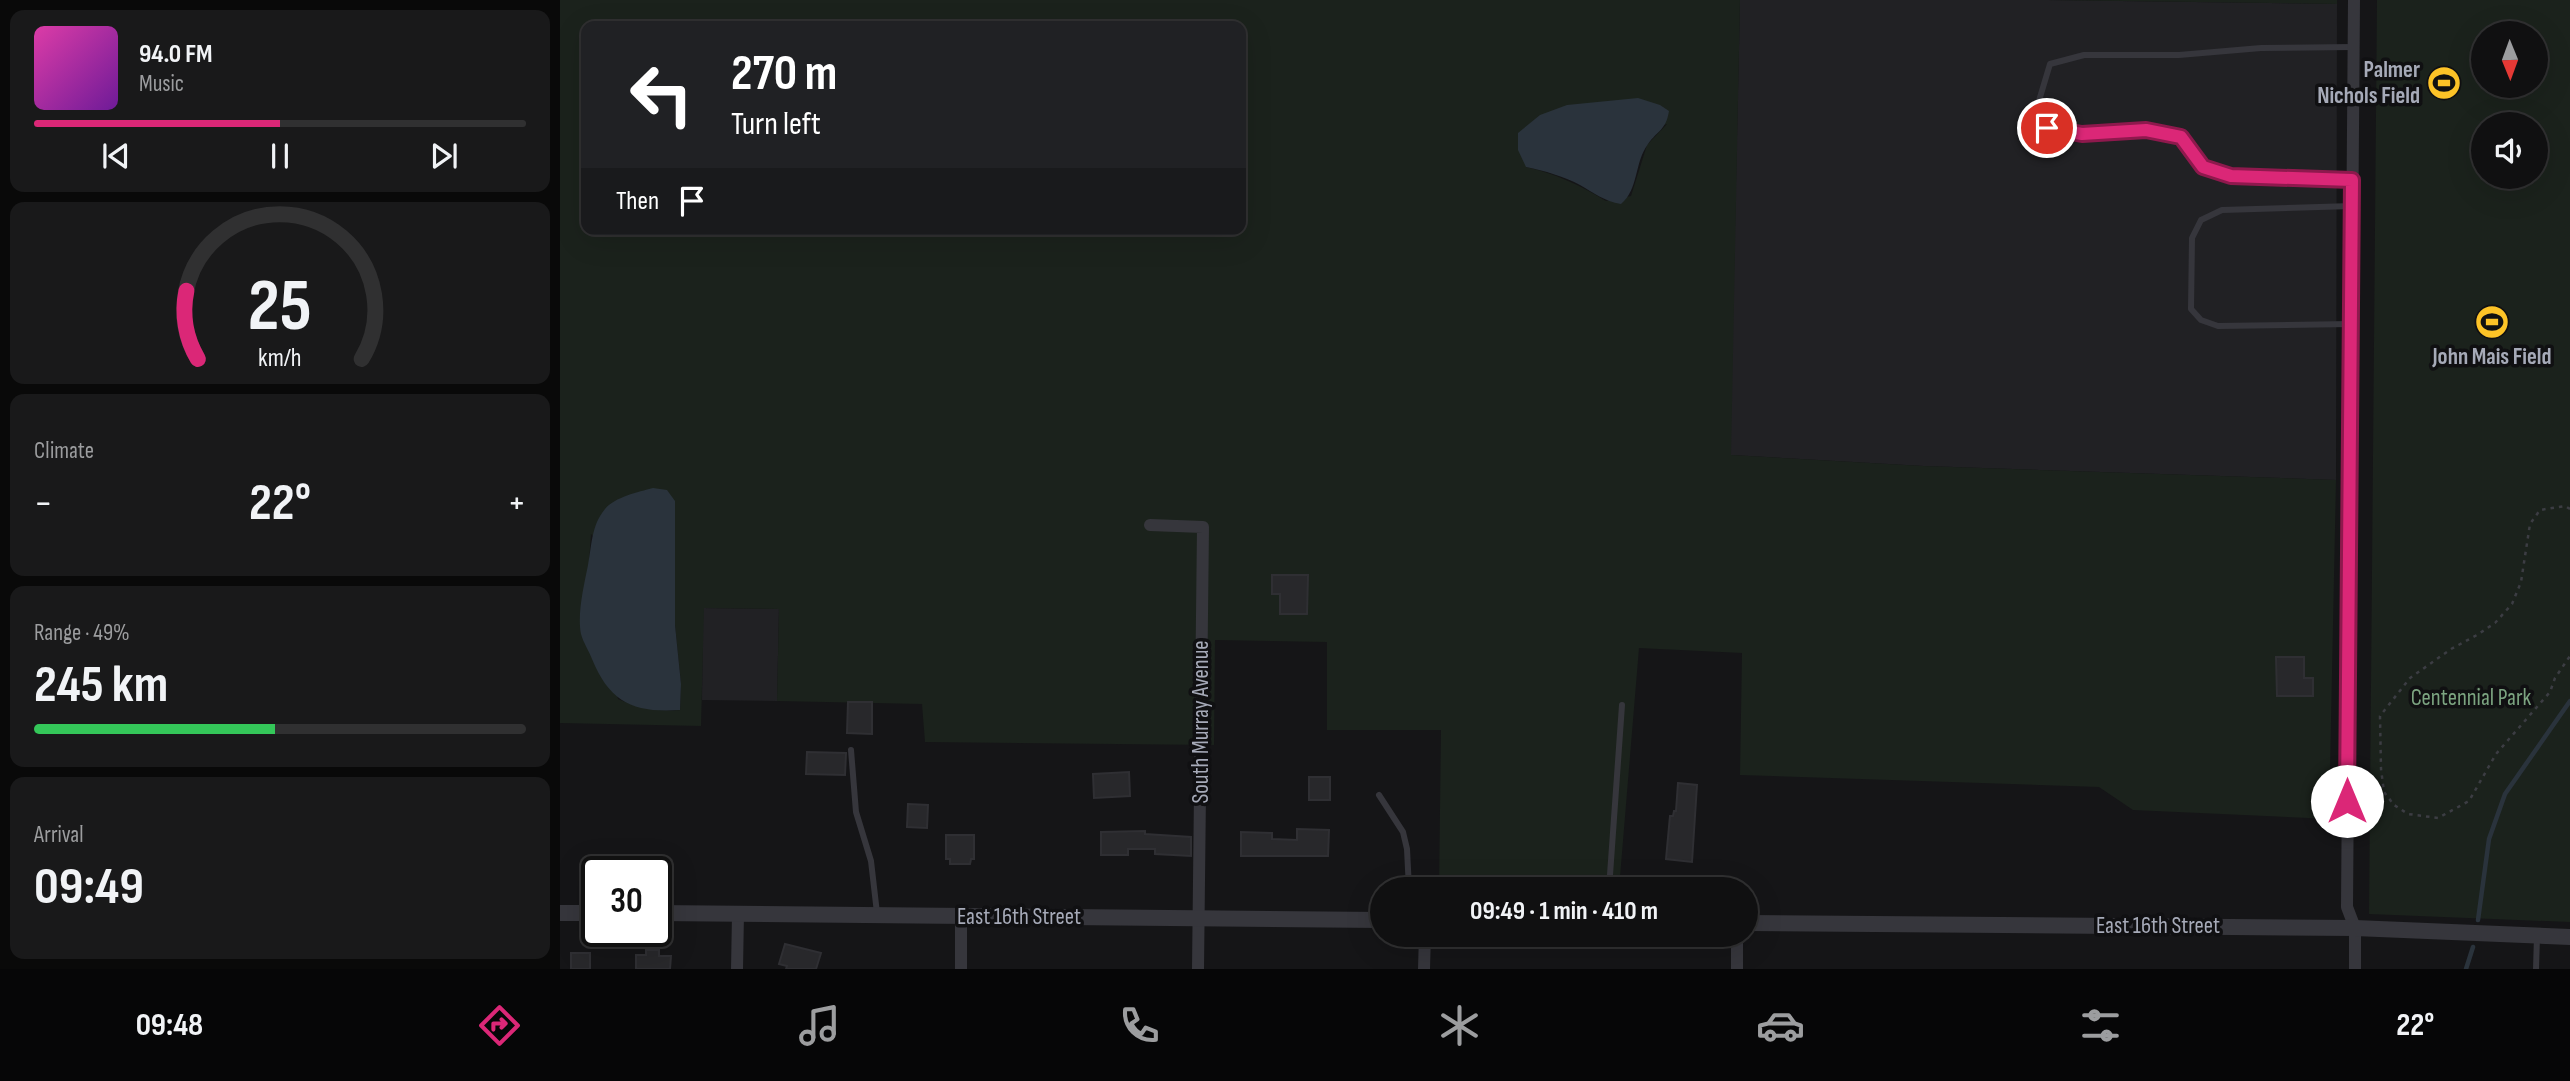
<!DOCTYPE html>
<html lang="en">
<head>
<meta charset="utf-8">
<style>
  :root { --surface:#101011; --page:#19191a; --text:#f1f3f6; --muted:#9c9d9f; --line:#303031; --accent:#db2777 }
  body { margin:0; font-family:"Sofia Sans Condensed",sans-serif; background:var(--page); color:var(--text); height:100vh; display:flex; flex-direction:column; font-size:26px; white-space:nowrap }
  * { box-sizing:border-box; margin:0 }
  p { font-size:23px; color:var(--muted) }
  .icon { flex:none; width:38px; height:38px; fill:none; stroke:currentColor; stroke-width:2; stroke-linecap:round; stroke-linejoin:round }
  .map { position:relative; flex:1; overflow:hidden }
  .panel { display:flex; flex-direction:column; gap:10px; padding:10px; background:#090909; width:560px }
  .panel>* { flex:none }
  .hud { position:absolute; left:21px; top:21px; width:665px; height:214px; border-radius:14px; box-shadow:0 7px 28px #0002,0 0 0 2px var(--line); background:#202124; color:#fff; overflow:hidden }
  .needle { width:46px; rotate:179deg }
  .buttons { position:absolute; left:1911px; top:21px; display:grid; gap:14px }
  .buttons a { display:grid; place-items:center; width:77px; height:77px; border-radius:50%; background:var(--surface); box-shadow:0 7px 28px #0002,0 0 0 2px var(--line); font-size:35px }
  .speed { position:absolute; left:21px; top:856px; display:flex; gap:14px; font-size:35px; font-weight:700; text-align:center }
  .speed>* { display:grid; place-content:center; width:91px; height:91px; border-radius:50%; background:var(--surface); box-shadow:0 7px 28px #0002,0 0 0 2px var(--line); line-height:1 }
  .speed .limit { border:4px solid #111; border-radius:10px; background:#fff; color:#111 }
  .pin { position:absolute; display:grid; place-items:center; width:60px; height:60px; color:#fff; margin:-30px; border:4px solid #fff; border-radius:50%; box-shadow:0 2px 7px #0007 }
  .me { position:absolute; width:77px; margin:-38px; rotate:0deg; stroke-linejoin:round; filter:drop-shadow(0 0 5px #0008) }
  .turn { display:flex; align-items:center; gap:24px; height:147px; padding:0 35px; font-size:32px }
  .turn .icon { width:91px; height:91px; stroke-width:2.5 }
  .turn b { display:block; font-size:49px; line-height:60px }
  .then { display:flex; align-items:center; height:66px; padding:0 35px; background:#0003; gap:14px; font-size:26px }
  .big { font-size:52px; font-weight:700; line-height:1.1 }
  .panel .tile { flex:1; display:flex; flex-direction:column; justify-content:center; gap:10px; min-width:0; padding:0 24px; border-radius:14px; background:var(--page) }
  .panel .dial { align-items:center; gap:0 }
  .dial svg { height:182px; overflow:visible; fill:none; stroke:var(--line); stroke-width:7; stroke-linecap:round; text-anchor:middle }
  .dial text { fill:var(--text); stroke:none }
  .song { display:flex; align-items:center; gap:21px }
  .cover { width:84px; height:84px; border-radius:10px; background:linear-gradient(135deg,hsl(320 70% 55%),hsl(280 70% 35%)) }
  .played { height:7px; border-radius:4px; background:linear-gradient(90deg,var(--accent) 50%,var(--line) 50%) }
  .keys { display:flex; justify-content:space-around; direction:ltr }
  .heat { display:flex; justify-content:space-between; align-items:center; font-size:38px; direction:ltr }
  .charge { height:10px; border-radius:5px; background:linear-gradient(90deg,#34c759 49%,var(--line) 0) }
  .trip { position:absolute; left:810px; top:877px; width:388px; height:70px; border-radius:35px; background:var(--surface); box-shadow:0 7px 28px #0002,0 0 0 2px var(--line); font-weight:700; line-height:70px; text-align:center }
  .menu { display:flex; height:112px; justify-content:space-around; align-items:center; background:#060607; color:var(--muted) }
  .menu .icon { width:49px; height:49px }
  .menu .selected { color:var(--accent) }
  .menu b { font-size:32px; color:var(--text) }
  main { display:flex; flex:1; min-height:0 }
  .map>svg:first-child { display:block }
  .built { fill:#212124 }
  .green { fill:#1b221c; fill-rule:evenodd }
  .water { fill:#2a333c }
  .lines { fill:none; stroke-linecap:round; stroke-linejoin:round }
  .stream { stroke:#2a333c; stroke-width:4.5 }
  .building { fill:#28282b; stroke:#2f2f33; stroke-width:2 }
  .path { stroke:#3c3d43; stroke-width:2.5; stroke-dasharray:3.5 5; stroke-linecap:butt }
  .service { stroke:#36363c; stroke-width:6 }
  .minor { stroke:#36363c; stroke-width:12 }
  .tertiary { stroke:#36363c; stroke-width:16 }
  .route-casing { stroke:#8e194d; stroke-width:18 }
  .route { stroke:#db2777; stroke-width:12 }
  .labels { text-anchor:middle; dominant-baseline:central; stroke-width:7; stroke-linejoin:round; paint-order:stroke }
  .poi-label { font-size:23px; font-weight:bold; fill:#a6aab8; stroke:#101012; text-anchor:end }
  .park-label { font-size:23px; fill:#7ca481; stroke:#101012 }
  .street-label { font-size:23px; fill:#a6aab8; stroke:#101012 }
</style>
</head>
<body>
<main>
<section class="panel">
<div class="tile">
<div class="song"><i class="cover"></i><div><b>94.0 FM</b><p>Music</p></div></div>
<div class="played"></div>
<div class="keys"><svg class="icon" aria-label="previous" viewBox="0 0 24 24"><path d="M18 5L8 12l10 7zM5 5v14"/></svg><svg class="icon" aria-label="pause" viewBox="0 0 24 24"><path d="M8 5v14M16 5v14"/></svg><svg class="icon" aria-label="next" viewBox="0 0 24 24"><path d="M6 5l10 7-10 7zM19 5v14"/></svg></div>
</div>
<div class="tile dial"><svg viewBox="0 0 100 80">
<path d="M14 69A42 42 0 1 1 86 69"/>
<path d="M14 69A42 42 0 0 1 9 39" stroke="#db2777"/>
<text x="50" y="56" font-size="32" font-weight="700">25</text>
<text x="50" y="72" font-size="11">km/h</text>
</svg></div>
<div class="tile"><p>Climate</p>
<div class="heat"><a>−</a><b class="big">22°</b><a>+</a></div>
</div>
<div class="tile"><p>Range · 49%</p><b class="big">245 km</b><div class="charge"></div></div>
<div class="tile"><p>Arrival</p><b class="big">09:49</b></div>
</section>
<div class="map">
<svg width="2010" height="969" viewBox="0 0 2010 969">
  <rect width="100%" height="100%" fill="#151517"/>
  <!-- built -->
  <path class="built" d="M1180,0H1489L1777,4L1776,480L1363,466L1170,455Z
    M143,608L219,609L217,701L142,700Z"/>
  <!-- green -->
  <path class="green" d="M0,0H1180L1171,455L1363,466L1776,480L1769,819L1573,810L1539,787L1180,775L1182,653L1079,648L1059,889H879L881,730H767V642L655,640L654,745L365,742L362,704L217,701L219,609L144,608L141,726L0,723ZM26,26H681V229H26ZM1107,124L1087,145L1071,196L1046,201C1020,185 996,174 966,167ZM31,534L115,625L121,684L120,710C96,712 79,708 58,699L29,562Z
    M1489,0H1777V4Z
    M1817,0H2010V922L1809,914ZM1923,33H1976V86H1923ZM1923,124H1976V177H1923Z"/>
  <!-- water -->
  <path class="water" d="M1078,98L1100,105L1109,111C1106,130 1098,130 1088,144C1074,163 1079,189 1061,204C1044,201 1034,193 1020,185C1003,176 985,171 966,167L958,150V133L980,115L1007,105Z
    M93,488L107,490L115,501V625L121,684L120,710C74,713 50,703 32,659C29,651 23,642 21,634C17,614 24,585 28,565C32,545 31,526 45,509C55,497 78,492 93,488Z"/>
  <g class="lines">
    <!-- stream -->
    <path class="stream" d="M1918,920L1929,839L1945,794L2010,701
      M1906,969L1913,947"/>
  </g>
  <!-- building -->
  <path class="building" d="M712,575H748L747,614H720V594H712Z
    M1716,657H1744V678H1753V696H1717Z
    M288,702H312V734L287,733Z
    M247,752L286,753L285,775L246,774Z
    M569,772L570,796L534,798L533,774Z
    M749,777H770V800H749Z
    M1118,783L1137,785L1132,862L1106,859L1110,816H1113L1114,811H1116Z
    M348,804L368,805L367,828L347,827Z
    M737,829L769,830L768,856H681V832L712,833V839L737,840Z
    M585,831V834L631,837V856L595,854V849H568V855H541V832Z
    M386,835H414V859H411L410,864H390V859H386Z
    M225,944L261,953L256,969H226L227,966L219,964Z
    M86,950H99V956H111L110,969H76V955H86Z
    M11,953H30V969H11Z"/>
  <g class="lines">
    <!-- path -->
    <path class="path" d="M2010,509L2005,506L1980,510L1970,524L1961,582L1952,604L1935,623L1917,635L1891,649L1850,678L1820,716L1821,769L1824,792L1834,805L1848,814L1878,818L1909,801L1936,754L1990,692L1995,678L2010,656"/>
    <!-- service -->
    <path class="service" d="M1792,180L1671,176L1643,168L1621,137L1586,130L1523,134L1487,128L1478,104L1490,64L1524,55H1619L1701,48L1793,47
      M1791,324L1658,326L1641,320L1631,309L1632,238L1641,220L1662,210L1792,206
      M291,750L296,812L311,861L317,913
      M819,795L843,832L847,849L849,889
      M1049,889L1062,705
      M1976,969L1977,936"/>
    <!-- minor -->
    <path class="minor" d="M1794,0L1787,907L1795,928V969
      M590,525L643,527L638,969
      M177,969L178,914
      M401,969V916
      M864,969L865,934
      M1177,969V934"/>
    <!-- tertiary -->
    <path class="tertiary" d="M0,913H37
      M96,913L822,920
      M1186,923L1795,928L2010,937"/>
  </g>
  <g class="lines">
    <!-- route casing -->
    <g class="route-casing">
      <path id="route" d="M1487,128L1522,134L1586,130L1621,137L1643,167L1671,176L1792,180L1787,801"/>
    </g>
    <!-- route -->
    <use href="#route" class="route"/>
  </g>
  <!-- icons -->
  <defs>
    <g id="stadium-disc" transform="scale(1.75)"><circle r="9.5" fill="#fdc327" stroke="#101012"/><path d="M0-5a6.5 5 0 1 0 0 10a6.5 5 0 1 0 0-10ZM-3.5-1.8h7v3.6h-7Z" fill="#111"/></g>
  </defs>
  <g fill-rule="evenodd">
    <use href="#stadium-disc" x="1884" y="83"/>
    <use href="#stadium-disc" x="1932" y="322"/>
  </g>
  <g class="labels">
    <!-- poi labels -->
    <g class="poi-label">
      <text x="1860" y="70">Palmer<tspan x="1860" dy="26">Nichols Field</tspan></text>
      <text x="1932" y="357" text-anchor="middle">John Mais Field</text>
    </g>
    <!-- park labels -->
    <g class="park-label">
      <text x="1911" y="698">Centennial Park</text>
    </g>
    <!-- street labels -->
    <g class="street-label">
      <text transform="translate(641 722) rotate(-90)">South Murray Avenue</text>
      <text x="459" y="917">East 16th Street</text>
      <text x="1598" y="926">East 16th Street</text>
    </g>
  </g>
</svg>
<div class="buttons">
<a><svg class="needle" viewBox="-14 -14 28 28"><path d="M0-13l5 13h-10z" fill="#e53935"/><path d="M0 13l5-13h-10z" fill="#9c9d9f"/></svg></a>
<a><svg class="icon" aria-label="sound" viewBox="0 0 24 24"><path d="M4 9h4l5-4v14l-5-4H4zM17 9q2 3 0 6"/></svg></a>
</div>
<div class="speed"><div class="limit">30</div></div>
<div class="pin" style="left:1487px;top:128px;background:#d93025"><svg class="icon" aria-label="arrive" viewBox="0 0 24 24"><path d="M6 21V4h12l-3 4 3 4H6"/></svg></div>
<svg class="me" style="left:1787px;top:801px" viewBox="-20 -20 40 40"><circle r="19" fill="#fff"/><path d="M0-13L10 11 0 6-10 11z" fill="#db2777"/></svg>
<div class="trip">09:49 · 1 min · 410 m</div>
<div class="hud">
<div class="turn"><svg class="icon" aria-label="left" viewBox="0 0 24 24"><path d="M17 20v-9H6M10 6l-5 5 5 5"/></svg><div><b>270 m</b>Turn left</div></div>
<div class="then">Then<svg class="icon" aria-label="arrive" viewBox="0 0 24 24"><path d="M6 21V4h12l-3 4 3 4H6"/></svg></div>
</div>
</div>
</main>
<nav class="menu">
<b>09:48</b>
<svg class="icon selected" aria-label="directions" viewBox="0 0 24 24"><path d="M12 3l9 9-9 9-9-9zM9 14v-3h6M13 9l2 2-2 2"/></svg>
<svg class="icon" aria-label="music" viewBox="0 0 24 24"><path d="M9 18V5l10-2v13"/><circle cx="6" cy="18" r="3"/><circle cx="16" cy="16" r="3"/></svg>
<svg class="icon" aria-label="phone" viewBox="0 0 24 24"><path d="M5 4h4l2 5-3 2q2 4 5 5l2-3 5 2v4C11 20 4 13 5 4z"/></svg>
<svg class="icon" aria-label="climate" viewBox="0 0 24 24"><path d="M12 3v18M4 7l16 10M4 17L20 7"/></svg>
<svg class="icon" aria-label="car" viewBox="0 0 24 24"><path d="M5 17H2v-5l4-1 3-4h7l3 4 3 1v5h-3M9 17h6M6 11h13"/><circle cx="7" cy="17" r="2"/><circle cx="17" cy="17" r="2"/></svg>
<svg class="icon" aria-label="filters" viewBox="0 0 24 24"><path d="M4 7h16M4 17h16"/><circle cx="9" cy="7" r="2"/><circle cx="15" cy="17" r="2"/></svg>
<b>22°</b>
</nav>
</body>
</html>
